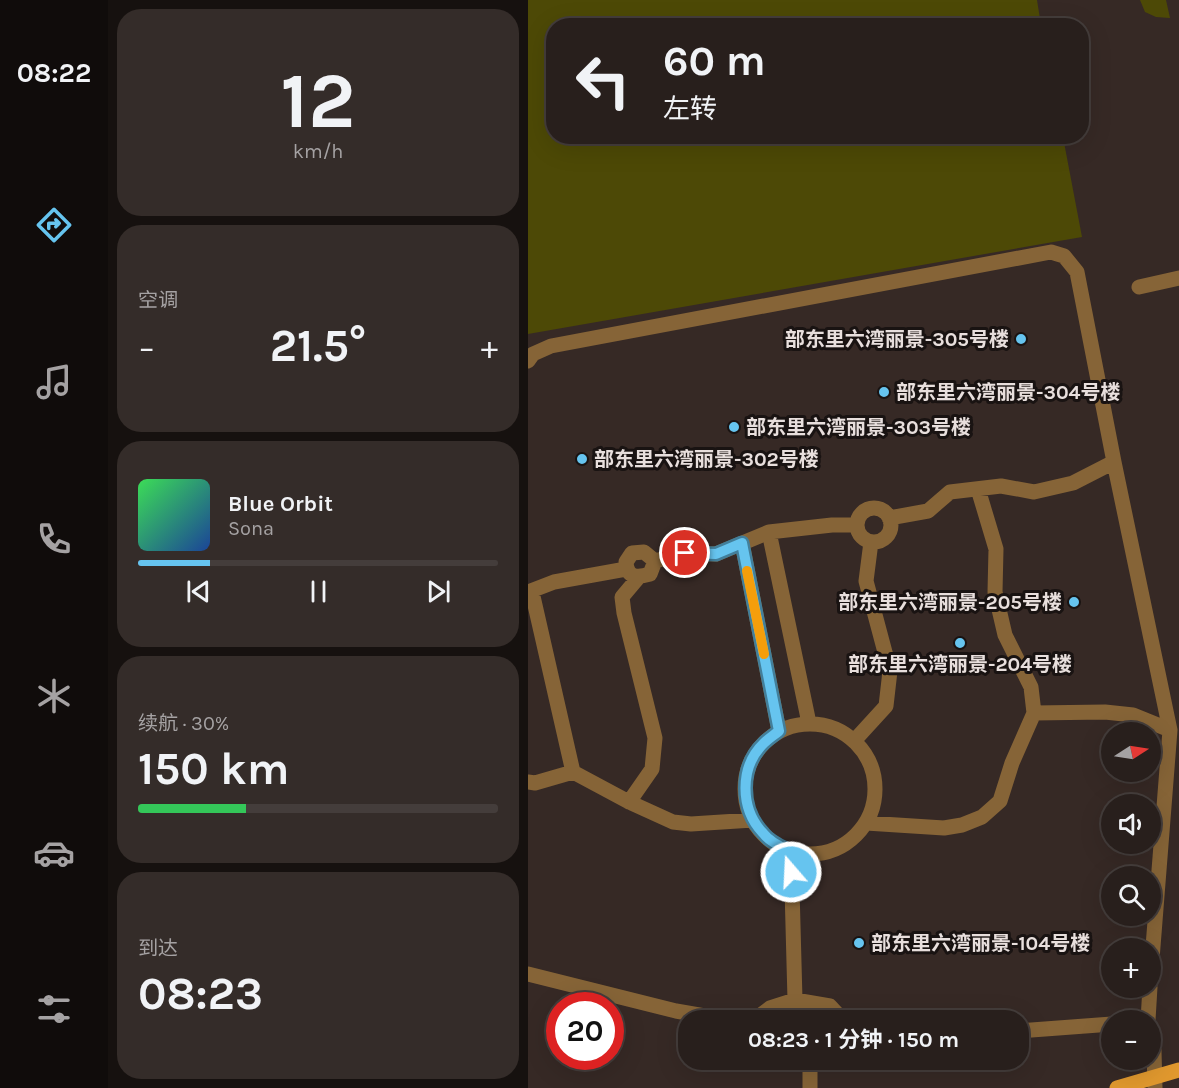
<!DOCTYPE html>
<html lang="zh">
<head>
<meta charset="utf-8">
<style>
  :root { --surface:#281f1c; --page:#342c29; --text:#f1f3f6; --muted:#a5a2a3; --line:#443d3b; --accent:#66c4ef }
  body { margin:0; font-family:Karla,"Noto Sans SC",sans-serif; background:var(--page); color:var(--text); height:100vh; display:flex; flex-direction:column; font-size:22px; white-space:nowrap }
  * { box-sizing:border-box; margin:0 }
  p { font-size:20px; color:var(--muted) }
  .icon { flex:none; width:33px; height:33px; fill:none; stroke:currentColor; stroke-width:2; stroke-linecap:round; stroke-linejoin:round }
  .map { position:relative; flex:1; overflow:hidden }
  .sheet { display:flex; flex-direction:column; gap:9px; padding:9px; background:#16110f; width:420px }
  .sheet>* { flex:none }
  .top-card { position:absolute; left:18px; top:18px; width:543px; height:126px; border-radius:24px; box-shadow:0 6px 24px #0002,0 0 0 2px var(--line); background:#281f1c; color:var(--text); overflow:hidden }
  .needle { width:39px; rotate:78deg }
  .tools { position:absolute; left:573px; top:722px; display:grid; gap:12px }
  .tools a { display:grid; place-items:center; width:60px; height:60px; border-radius:50%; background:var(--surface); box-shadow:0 6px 24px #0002,0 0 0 2px var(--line); font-size:30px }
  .speed { position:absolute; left:18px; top:992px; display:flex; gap:12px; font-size:30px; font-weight:700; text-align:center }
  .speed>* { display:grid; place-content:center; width:78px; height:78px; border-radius:50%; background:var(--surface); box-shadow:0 6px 24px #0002,0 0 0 2px var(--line); line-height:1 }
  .speed .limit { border:9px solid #d22; background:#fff; color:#111 }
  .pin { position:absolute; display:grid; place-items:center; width:51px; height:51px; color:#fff; margin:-26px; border:3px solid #fff; border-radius:50%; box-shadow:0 2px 6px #0007 }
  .me { position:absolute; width:66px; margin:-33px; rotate:341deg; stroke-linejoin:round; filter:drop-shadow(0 0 4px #0008) }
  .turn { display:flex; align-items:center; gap:21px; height:126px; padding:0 18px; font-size:27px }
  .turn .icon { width:78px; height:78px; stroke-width:2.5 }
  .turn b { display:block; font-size:42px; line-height:51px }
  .big { font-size:45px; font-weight:700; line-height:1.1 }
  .sheet .tile { flex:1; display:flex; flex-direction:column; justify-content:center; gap:9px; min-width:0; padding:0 21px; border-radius:24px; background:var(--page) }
  .sheet .dial { align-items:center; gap:0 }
  .dial b { font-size:78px; line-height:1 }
  .song { display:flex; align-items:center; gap:18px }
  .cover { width:72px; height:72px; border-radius:9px; background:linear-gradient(135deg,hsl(130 70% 55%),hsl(220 70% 35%)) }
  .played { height:6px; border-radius:3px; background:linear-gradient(90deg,var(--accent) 20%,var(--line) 20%) }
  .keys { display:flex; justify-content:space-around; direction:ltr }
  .heat { display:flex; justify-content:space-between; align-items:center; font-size:33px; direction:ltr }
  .charge { height:9px; border-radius:4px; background:linear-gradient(90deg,#34c759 30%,var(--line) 0) }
  .trip { position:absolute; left:150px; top:1010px; width:351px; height:60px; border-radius:24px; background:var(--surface); box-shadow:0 6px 24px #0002,0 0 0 2px var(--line); font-weight:700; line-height:60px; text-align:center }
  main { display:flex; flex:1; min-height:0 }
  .tabs { display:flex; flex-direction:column; width:108px; justify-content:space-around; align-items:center; background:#100c0b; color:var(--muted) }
  .tabs .icon { width:42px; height:42px }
  .tabs .on { color:var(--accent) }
  .tabs b { font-size:27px; color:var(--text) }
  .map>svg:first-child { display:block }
  .green { fill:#4d4906 }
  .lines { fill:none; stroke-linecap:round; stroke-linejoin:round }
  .minor { stroke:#866437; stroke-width:15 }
  .major { stroke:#e0982e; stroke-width:15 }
  .route-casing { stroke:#427f9b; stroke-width:15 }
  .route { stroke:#66c4ef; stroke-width:10 }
  .slow { stroke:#f59e0b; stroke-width:10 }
  .poi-dot { fill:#66c4ef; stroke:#191312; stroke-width:2 }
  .labels { text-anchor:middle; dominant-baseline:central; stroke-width:6; stroke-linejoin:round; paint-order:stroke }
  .poi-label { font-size:20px; font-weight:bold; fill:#e8dfdd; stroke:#191312; text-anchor:start }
</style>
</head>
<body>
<main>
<nav class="tabs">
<b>08:22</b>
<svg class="icon on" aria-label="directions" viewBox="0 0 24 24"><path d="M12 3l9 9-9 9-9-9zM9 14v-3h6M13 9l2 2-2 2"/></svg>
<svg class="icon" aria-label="music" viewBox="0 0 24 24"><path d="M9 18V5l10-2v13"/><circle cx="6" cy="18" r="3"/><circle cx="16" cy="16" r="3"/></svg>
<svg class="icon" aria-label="phone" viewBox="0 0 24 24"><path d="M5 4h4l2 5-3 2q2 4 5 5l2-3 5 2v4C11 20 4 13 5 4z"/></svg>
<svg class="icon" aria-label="climate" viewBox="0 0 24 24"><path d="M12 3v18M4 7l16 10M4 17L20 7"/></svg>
<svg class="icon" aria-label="car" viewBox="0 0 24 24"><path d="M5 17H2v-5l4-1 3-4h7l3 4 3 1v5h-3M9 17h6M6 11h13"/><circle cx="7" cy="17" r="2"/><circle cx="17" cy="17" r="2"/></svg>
<svg class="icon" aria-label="filters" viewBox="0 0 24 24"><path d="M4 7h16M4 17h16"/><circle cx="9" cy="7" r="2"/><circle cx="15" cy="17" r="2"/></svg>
</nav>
<section class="sheet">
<div class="tile dial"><b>12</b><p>km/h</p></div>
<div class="tile"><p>空调</p>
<div class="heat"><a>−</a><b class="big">21.5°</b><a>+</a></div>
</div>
<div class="tile">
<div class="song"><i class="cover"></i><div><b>Blue Orbit</b><p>Sona</p></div></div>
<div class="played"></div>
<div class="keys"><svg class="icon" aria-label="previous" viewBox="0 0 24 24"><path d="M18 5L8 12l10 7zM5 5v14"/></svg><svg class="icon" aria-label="pause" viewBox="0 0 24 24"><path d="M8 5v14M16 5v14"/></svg><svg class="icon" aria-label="next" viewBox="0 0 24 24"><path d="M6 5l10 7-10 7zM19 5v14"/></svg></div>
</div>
<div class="tile"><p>续航 · 30%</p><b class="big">150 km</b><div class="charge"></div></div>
<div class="tile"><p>到达</p><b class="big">08:23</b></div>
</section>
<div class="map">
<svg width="651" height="1088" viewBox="0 0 651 1088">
  <rect width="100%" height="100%" fill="#362925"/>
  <!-- green -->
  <path class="green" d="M0,0H509L513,25L26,26V136L535,137L554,237L0,334Z
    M612,0H638L642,18L628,17L617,12Z"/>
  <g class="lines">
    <!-- minor -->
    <path class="minor" d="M611,287L651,278
      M0,361L5,354L23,346L523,252L536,256L549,272L586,462L642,730L622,985
      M329 525a17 17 0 1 1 34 0a17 17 0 1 1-34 0Z
      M361,518L400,511L422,492L473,486L506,492L545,483L586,462
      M241,532L281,723
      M214,543L251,731
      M116,552L127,561L122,574C109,578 99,578 98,562L104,553Z
      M127,561L157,553L188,554L241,532L304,525H329
      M0,592L26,582L98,569
      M4,592L45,772L101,802L145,822L163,824L225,820
      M506,713L577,712L605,715L642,730
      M217 789a65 65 0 1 1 130 0a65 65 0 1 1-130 0Z
      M326,741L358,706L362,671L338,581L343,542
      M0,782L7,783L45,772
      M101,802L124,769L127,738L96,613L94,597L110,578
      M338,823L416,828L434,825L454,817L472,801L484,763L506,713L503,687L477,635L467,592L468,549L450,489
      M263,851L267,1000
      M0,974L148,1011L200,1020
      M226,1020L242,1008L267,1000L302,1006L315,1020
      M620,1020L622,987
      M490,1031L584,1024
      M622,1034L626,1051L627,1088
      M282,1059V1088"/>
    <!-- major -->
    <path class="major" d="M589,1088L651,1070"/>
  </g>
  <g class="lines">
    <!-- route casing -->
    <g class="route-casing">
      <path id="route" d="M157,553L188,554L214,543L251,731C246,735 240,739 236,743C211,767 212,809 235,833C242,842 252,846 262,851L263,872"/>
    </g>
    <!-- route -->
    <use href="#route" class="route"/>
    <!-- slow -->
    <path class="slow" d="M219,571L236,654"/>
  </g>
  <!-- markers -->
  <g class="poi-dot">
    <circle cx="493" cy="339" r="6"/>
    <circle cx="356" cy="392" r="6"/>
    <circle cx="206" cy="427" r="6"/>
    <circle cx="54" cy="459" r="6"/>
    <circle cx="546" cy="602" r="6"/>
    <circle cx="432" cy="643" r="6"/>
    <circle cx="331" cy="943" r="6"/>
  </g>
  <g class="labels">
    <!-- poi labels -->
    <g class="poi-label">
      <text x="481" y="339" text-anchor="end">部东里六湾丽景-305号楼</text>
      <text x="368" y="392">部东里六湾丽景-304号楼</text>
      <text x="218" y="427">部东里六湾丽景-303号楼</text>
      <text x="66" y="459">部东里六湾丽景-302号楼</text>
      <text x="534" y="602" text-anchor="end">部东里六湾丽景-205号楼</text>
      <text x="432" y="664" text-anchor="middle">部东里六湾丽景-204号楼</text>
      <text x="343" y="943">部东里六湾丽景-104号楼</text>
    </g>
  </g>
</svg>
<div class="tools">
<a><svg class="needle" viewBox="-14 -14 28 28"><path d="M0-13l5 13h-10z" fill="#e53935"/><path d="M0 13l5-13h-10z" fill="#a5a2a3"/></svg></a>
<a><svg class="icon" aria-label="sound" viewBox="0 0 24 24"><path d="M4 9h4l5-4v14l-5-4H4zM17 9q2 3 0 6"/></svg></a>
<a><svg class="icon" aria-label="search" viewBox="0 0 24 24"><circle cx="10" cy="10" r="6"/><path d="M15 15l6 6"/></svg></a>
<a>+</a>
<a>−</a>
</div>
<div class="speed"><div class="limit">20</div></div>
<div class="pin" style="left:157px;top:553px;background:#d93025"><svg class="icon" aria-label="arrive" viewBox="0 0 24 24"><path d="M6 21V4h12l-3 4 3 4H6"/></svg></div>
<svg class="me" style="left:263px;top:872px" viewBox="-20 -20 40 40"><circle r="17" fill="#66c4ef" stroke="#fff" stroke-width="3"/><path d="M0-11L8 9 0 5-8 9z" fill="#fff"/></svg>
<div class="trip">08:23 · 1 分钟 · 150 m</div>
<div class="top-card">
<div class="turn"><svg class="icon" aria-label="left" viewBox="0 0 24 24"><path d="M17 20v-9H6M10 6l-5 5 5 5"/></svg><div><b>60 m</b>左转</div></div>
</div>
</div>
</main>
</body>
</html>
